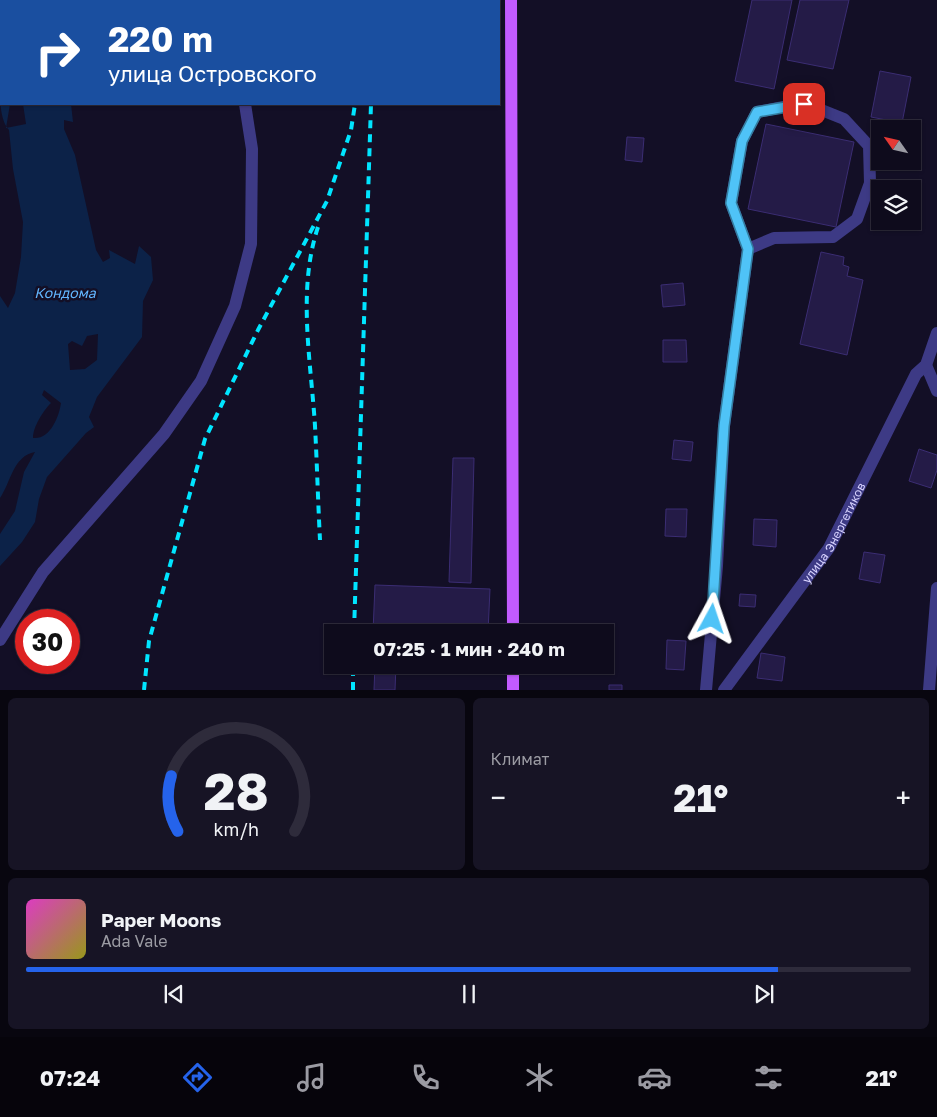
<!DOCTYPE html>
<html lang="ru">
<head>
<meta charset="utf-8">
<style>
  :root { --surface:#0e0b1c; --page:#171425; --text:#f1f3f6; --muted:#9b9ba3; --line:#2e2b3b; --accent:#2563eb }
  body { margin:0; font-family:"Golos Text",sans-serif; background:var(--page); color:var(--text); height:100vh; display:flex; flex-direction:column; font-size:19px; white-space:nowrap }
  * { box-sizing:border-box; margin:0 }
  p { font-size:16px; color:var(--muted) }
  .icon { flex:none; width:28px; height:28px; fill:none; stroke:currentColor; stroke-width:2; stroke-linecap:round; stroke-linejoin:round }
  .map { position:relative; height:690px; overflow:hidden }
  .drawer { display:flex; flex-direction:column; gap:8px; padding:8px; background:#08060f; flex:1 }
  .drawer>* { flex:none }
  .hud { position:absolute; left:0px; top:0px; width:500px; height:105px; box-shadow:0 1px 4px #0004,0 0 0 1px var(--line); background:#1a4fa0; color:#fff; overflow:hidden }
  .needle { width:32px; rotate:304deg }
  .controls { position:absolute; left:871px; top:120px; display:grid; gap:10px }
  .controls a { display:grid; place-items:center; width:50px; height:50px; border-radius:0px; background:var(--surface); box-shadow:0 1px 4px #0004,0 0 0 1px var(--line); font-size:25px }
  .speed { position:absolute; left:15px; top:609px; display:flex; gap:10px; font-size:25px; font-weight:700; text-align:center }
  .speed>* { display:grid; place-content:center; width:65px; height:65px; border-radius:50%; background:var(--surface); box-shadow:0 1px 4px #0004,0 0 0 1px var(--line); line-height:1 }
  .speed .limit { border:8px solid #d22; background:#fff; color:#111 }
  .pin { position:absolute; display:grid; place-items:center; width:42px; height:42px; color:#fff; margin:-21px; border-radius:10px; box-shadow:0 2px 8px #0006 }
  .me { position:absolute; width:55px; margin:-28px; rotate:5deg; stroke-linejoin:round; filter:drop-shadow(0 0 4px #0008) }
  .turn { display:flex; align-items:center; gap:18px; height:105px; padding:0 25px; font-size:22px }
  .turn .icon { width:65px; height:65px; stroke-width:2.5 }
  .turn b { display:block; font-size:35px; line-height:42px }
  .big { font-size:38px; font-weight:700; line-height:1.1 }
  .drawer .card { flex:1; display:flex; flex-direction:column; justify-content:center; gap:8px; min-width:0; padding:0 18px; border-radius:8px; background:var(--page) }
  .drawer .dial { align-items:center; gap:0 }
  .dial svg { height:130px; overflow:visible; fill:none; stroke:var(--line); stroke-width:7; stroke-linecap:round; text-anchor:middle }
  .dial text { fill:var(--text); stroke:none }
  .song { display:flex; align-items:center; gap:15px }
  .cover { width:60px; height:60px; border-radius:8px; background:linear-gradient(135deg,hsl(310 70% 55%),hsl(60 70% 35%)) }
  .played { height:5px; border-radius:2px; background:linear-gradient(90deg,var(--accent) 85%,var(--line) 85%) }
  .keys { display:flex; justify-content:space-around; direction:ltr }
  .heat { display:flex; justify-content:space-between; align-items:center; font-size:28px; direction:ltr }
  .drawer .tiles { flex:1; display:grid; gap:8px; grid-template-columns:1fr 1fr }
  .card:last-child { grid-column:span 2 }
  .trip { position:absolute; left:324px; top:624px; width:290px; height:50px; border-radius:0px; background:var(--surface); box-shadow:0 1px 4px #0004,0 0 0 1px var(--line); font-weight:700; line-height:50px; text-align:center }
  .tabs { display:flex; height:80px; justify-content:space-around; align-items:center; background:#06040b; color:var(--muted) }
  .tabs .icon { width:35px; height:35px }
  .tabs .active { color:var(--accent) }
  .tabs b { font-size:22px; color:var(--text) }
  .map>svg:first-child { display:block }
  .water { fill:#0c2248; fill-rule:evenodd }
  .building { fill:#241b47; stroke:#3b2d73 }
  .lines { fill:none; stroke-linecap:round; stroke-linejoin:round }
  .minor { stroke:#3d3a85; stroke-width:12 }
  .major { stroke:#c25bff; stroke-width:12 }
  .rail { stroke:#00e5ff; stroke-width:4; stroke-dasharray:8 6; stroke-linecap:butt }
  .route-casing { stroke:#337fa1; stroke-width:12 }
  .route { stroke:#4fc3f7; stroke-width:9 }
  .labels { text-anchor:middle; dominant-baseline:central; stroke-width:5; stroke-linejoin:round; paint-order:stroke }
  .street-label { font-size:12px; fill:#d9d4ff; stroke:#130f26 }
  .water-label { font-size:14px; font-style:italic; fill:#62b6ff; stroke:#130f26 }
</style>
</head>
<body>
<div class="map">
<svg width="937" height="690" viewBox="0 0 937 690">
  <rect width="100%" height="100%" fill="#130f26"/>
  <!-- water -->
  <path class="water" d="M0,85L1,104H10L6,128L26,124L23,104H71L73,122L64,120V129L75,155L96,250L103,262L110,258L109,250L135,264L139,246L151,257L153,280L143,301L142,337L97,397L89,417L94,427L86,433L47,477L39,499L35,522L22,542L0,566V534L15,511L24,472L35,452C13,456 11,482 0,498V296L8,308L15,293L21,257L23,222L13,169L9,130C0,120 0,100 0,85ZM98,334L97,360L85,369L70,370L68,344L72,341L82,346L87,336ZM44,390L61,403C59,417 50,440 33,438C33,427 43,411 51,403L42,395Z"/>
  <!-- building -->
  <path class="building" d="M752,0H792L774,89L735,81Z
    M800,0H849L833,69L787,60Z
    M880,71L911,77L902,123L871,117Z
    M766,124L854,142L836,227L748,209Z
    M627,137L644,138L642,162L625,160Z
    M821,252L844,257L843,265L849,267L847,276L863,280L847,355L800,344Z
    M683,283L685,305L663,307L661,285Z
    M663,340H686L687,362H663Z
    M674,440L693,442L691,461L672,459Z
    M919,449L937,455V470L931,488L909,481Z
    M453,458H474L471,583L449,582Z
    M666,509H687L686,537L665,536Z
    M754,519L777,520L776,547L753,545Z
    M864,552L885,555L880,583L859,579Z
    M375,585L490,589L488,632H373Z
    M740,594L756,595L755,607L739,606Z
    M667,640L686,641L684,670L666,669Z
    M761,653L785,657L782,681L757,678Z
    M375,665H396L395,690H374Z
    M609,685H622V690H609Z"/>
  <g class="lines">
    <!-- minor -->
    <g class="minor">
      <path d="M223,0L224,1"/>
      <path d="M926,365L937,391"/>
      <path d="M0,640L43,572L164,434L201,381L235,306L251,244L252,149L245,104"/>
      <path d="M706,690L717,566L724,426L748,249L731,203L742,141L757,112L804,103L844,119L869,146L870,183L857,219L833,237L774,238L748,249"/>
      <path id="s1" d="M724,690L829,548L916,374L926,365L937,333"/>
      <path d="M929,690L937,588"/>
    </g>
    <!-- major -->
    <path class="major" d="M511,0L513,632
      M513,665V690"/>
    <!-- rail -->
    <path class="rail" d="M368,1L369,0
      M318,227C297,290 311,361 315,426C317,464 318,502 320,540
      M354,632L371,104
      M144,690L149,641L205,439L258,330L327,201L351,130L355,104
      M353,690V665"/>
  </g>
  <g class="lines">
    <!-- route casing -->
    <g class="route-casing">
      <path id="route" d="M712,619L724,426L748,249L731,203L742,141L757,112L804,104"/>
    </g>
    <!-- route -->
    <use href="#route" class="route"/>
  </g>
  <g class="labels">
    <!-- street labels -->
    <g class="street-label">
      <text stroke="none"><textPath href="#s1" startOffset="192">улица Энергетиков</textPath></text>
    </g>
    <!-- water labels -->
    <g class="water-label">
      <text x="65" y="292">Кондома</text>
    </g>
  </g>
</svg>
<div class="controls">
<a><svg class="needle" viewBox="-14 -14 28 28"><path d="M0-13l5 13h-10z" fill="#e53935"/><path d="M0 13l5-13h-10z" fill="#9b9ba3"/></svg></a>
<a><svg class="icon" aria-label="layers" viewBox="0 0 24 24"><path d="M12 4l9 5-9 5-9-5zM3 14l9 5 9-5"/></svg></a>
</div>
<div class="speed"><div class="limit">30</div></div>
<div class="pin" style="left:804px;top:104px;background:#d93025"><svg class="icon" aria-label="arrive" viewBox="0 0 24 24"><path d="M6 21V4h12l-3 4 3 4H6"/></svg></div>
<svg class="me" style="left:712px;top:619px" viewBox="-20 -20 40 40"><path d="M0-17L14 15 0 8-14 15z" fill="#4fc3f7" stroke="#fff" stroke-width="4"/></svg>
<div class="trip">07:25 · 1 мин · 240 m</div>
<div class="hud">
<div class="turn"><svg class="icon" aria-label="right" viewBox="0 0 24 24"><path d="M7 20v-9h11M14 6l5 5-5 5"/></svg><div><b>220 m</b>улица Островского</div></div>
</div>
</div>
<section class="drawer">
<div class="tiles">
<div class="card dial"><svg viewBox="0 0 100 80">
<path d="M14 69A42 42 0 1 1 86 69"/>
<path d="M14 69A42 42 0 0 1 10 35" stroke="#2563eb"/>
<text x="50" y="56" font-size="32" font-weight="700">28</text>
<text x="50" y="72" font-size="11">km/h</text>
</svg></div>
<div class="card"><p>Климат</p>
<div class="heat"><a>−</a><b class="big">21°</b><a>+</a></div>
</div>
<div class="card">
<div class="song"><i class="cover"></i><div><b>Paper Moons</b><p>Ada Vale</p></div></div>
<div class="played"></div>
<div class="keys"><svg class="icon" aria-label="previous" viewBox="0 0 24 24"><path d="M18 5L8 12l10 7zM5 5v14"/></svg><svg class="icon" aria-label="pause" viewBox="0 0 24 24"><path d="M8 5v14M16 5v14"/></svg><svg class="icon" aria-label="next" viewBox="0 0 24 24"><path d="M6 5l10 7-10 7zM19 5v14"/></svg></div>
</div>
</div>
</section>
<nav class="tabs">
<b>07:24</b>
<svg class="icon active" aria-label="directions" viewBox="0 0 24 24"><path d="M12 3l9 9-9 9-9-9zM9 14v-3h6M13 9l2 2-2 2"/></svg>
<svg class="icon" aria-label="music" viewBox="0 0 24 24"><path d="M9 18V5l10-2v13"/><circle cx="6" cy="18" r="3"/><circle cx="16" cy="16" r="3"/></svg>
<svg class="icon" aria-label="phone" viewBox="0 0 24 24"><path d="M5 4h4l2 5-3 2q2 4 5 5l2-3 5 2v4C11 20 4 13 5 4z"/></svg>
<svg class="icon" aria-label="climate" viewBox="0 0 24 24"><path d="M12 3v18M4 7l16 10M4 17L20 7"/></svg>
<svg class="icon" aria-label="car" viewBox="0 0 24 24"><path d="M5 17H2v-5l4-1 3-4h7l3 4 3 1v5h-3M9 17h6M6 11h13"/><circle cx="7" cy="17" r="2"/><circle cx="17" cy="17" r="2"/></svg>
<svg class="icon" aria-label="filters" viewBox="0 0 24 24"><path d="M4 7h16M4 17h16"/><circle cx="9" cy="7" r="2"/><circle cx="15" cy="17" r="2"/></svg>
<b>21°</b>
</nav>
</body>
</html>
